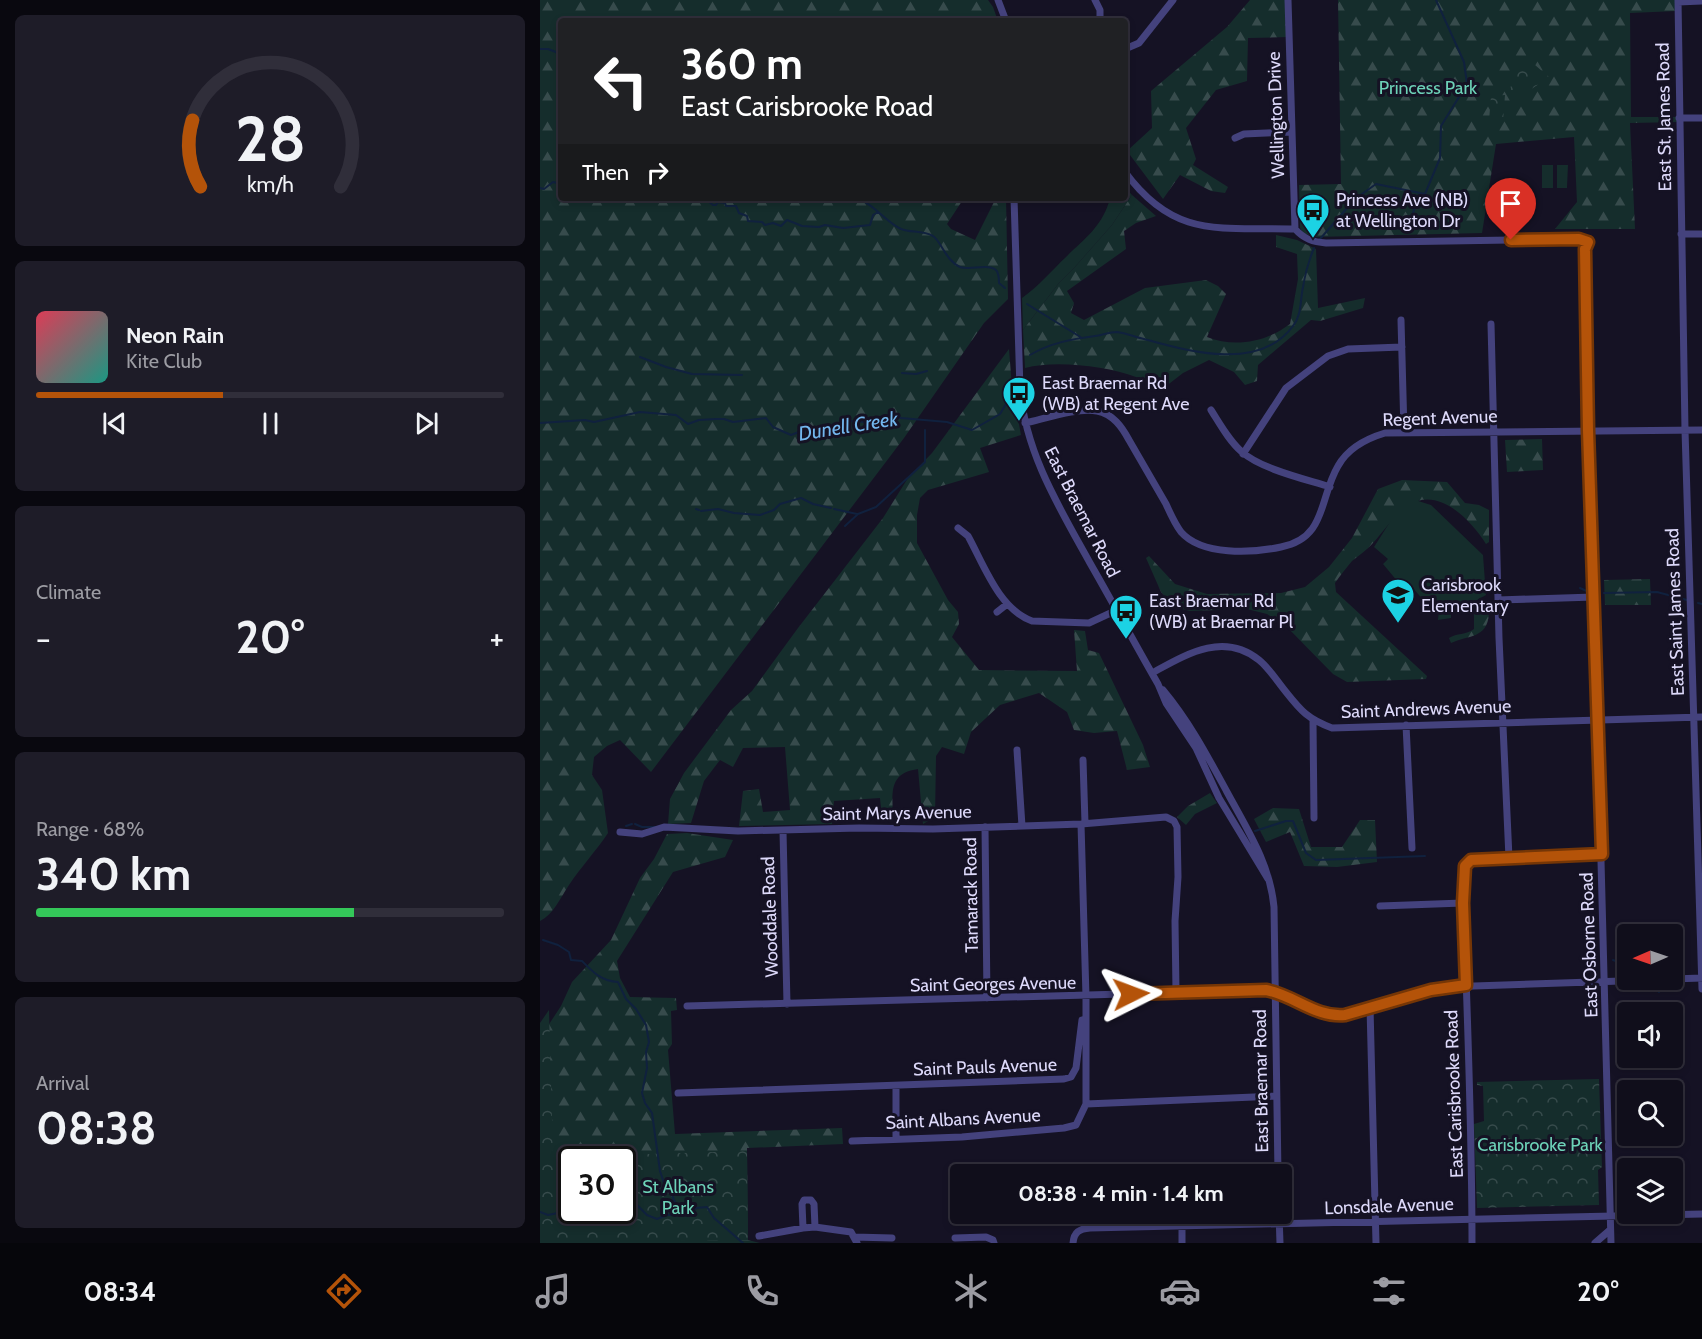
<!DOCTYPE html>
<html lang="en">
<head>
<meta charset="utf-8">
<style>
  :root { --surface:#100e1b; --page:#1e1c28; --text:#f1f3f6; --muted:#9c9ca3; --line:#302e3a; --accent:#b45309 }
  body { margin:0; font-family:Cabin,sans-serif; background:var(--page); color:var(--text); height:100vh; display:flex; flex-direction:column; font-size:22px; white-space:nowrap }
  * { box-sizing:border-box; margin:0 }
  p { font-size:20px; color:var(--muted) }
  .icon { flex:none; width:33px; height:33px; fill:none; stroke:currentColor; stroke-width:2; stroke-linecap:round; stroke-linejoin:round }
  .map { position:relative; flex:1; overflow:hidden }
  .details { display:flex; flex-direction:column; gap:15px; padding:15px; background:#09080f; width:540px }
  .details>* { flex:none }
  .hud { position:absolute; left:18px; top:18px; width:570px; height:183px; border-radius:6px; box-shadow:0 3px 9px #0003,0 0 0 2px var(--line); background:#202124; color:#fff; overflow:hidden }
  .needle { width:39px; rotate:268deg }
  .tools { position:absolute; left:1077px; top:924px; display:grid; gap:12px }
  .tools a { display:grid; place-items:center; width:66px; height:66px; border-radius:6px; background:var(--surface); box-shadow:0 3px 9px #0003,0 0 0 2px var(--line); font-size:30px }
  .speed { position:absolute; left:18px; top:1146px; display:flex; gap:12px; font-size:30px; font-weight:700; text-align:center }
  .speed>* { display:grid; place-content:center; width:78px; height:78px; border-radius:50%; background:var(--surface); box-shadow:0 3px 9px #0003,0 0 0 2px var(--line); line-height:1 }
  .speed .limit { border:3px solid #111; border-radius:9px; background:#fff; color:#111 }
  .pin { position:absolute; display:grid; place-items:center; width:51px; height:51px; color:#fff; margin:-62px -26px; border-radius:50% 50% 50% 0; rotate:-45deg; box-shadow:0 0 6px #0007 }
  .pin .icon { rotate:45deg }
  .me { position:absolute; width:66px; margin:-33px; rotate:87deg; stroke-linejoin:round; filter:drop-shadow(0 0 4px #0008) }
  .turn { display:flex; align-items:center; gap:21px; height:126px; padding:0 24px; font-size:27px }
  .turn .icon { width:78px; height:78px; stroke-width:2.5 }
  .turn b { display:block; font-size:42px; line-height:51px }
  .then { display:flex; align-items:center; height:57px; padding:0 24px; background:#0003; gap:12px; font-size:22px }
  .big { font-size:45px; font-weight:800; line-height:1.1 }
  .details .widget { flex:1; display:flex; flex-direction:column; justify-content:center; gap:9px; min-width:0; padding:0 21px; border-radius:9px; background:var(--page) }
  .details .dial { align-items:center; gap:0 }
  .dial svg { height:156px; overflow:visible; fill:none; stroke:var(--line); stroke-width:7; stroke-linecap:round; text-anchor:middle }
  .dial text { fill:var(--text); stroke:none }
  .song { display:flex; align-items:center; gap:18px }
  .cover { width:72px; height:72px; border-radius:9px; background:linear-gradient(135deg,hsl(350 70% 55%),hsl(170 70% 35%)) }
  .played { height:6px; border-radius:3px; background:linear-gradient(90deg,var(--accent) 40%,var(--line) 40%) }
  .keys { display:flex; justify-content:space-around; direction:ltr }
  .heat { display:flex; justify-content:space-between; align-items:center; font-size:33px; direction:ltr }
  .charge { height:9px; border-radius:4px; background:linear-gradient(90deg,#34c759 68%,var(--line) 0) }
  .trip { position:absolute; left:410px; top:1164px; width:342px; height:60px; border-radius:6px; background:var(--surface); box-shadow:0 3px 9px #0003,0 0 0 2px var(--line); font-weight:800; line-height:60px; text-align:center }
  .tabs { display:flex; height:96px; justify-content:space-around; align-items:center; background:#06060b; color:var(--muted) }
  .tabs .icon { width:42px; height:42px }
  .tabs .active { color:var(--accent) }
  .tabs b { font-size:27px; color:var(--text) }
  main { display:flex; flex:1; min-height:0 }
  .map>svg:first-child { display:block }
  .green { fill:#152d2c }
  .forest { fill:url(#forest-firs); fill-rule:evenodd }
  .park { fill:url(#park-crowns); fill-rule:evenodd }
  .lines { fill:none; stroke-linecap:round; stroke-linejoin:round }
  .stream { stroke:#10213e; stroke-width:2 }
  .minor { stroke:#44427d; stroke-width:7 }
  .route-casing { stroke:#753606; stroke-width:15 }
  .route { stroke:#b45309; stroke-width:10 }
  .labels { text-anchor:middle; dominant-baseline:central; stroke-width:6; stroke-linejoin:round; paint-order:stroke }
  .park-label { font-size:18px; fill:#6dd2b8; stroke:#151224 }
  .street-label { font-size:18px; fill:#ddd9fa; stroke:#151224 }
  .poi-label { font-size:18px; fill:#ddd9fa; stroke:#151224; text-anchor:start }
  .water-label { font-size:20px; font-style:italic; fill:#73b7ee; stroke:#151224 }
</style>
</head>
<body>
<main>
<section class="details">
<div class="widget dial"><svg viewBox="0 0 100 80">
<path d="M14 69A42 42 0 1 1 86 69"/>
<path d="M14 69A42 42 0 0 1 10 35" stroke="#b45309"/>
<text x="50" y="56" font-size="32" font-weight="700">28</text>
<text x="50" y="72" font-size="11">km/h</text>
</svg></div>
<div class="widget">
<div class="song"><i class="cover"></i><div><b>Neon Rain</b><p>Kite Club</p></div></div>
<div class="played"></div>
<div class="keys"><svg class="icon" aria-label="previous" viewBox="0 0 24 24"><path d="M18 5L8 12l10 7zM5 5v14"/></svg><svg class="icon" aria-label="pause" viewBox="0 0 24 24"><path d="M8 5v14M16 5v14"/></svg><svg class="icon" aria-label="next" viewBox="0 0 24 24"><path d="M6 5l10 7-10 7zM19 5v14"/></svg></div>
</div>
<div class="widget"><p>Climate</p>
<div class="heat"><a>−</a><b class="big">20°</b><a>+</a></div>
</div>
<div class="widget"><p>Range · 68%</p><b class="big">340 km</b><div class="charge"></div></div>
<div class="widget"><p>Arrival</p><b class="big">08:38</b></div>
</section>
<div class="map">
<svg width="1162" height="1243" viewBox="0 0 1162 1243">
  <defs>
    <pattern id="forest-firs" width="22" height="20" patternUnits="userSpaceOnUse" patternTransform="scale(1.5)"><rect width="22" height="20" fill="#152d2c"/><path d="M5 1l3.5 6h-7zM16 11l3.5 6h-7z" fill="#374b4c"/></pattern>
    <pattern id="park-crowns" width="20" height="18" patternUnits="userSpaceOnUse" patternTransform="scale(1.5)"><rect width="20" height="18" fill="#152d2c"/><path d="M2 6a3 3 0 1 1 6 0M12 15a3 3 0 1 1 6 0" fill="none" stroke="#374b4c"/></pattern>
  </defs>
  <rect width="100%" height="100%" fill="#151224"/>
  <!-- green -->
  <path class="green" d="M1002,165H1013V188H1002Z
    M1017,165H1028L1027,188H1017Z
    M585,187L592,195L572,225L535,267L519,283L483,330L482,298C499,286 511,271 526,257C545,238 563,226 570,198H585Z
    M872,499L891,505L943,555L946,595L928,605L917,615L914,613L911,615V618L898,620L899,611L891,609L872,587L874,590L868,594L843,564L848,559L834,547L855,514Z"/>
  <!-- forest -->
  <path class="forest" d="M0,0H448L453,7L458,21H21V198H424L407,224L411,229L435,240L456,198H466L468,299L444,323L364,438L111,772L80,740L67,746L54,757L52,775L62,790L68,833C56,851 41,867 29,885C20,898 14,914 0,921Z
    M710,0H749L748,37L708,38L707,81L676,90L646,128L656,159L653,165L688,187L685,193L671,191L640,175L623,199L587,151L612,128L611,91L687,27Z
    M798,0H1136V11L1090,13L1091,117H1140V122L1090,123L1095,229H1015L1037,202L1034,137L956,144L942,233L774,237L763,233L760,228L759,185L801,184Z
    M592,195L616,216L596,223L584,231L586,249L527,291L534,303L531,313L544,320L605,288L666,280L678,286L686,294L667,337C695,348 726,342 750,324L758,279L757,254L736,247V235L757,240L776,249L778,308L825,298L823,308L780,321L771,320L718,365L717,381L705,385L694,372L669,360L643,373L621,390C612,386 604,381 596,377C566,366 515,360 485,368L483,330L519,283L535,267L572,225Z
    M469,349L472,387L481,435L440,448L449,472L388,490L380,498L377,515V543L408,600L418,612L419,624L412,637L439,670L537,671L534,630L545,631L548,650L559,653L603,745L610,767L587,770L577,731L554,733L534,730L527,712L499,693L460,705L431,732L424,754L402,747L396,756L395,817L383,824L378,769C349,773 352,792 353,816L342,818L340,798L294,801L292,824L199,826L203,791L219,789L223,812L250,810L245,747L203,748L193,767L180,760L164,781L151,823L128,824L130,799L144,773L191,710L212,691L258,628L343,518L368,478L392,453Z
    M1002,439L1003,470L967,472L965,440Z
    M862,480L907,482L925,503L939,505L949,510V542L946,544C931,520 898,485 868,506C854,515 844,531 833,543C827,550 819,555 812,561C806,568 800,576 795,583L796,592L887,676L886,679L807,682L793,674L746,626L727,614L707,609L650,611L634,607L621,592L606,558L609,556L635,584L667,594L741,593L765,587L789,567L812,538L838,489Z
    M1110,579L1111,605H1065L1064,580Z
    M934,602L949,614C947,639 928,635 911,643L909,638C917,633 926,635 934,629V615L926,608L928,604Z
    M670,793L677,803L655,814L646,825L637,817L648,806Z
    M733,808L759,809L771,847H802L820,820H835L837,862L797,867L764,866L750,832L726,842L714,819Z
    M147,833L193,840L185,857L133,872L77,961L80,978L90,997L136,998L137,1010L131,1011L132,1044L128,1050L135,1134L302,1128L303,1144L207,1148L208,1240L220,1243H0V1038L21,1006L32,982L71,940L100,878L114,859L127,834ZM32,1160H82V1210H32Z"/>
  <!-- park -->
  <path class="park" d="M977,59L995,65L1009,77L977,99L970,90Z
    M965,95L963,121H949L951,96Z
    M9,1010L13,1157L207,1151L208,1240L0,1243V1023ZM32,1160H82V1210H32Z
    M1059,1079L1062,1167L1058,1170L1059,1205L937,1208L934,1124L944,1121L943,1086L937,1085V1082Z"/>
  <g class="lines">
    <!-- stream -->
    <path class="stream" d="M0,49H8L21,54
      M0,188L4,189L13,182L21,184
      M161,198L165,199L173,205H176L178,202L185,203L186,206H196L199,213L207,216L208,221L222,222L225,225L233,223L241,226L247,220L262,226L279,227L285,225L303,228L330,225L333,215L338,212
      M315,198C334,203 344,221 361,229C371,233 382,230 393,236C401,241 406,261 420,267C430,271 456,261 458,274C459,277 459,280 459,283L465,288
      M854,224L872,218L875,205L883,195
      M780,239L815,199L836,184L885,194L900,158L901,126L927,84L924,62L896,0
      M487,304L542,338
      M490,355C510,343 532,339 555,336C562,335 570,332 577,332C586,333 595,337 604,339C648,351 719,372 753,326C762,315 760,300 763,287C765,274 769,260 774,248
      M100,357L126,367L152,374L202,375
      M362,373L376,374L387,371
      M0,423L45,420L54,422L100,412L136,415L148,424L159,420L176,419H184L193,422L226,418L233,427L251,435L264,430L273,434L290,431L296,426L311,421L338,423L353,415L361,418L407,422L432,430L460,414L466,404L471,401
      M156,509L159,510
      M294,509L317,514
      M161,511L178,509L194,513L220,515L234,510L240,504L261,498L273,504L291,508
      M305,526L318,514L336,507L385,462V430
      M1040,588L1051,593
      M1064,593L1117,592L1147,600
      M1158,603L1162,604
      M95,824L102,827H115
      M86,826L92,824
      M715,831L746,821H753L766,853L776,860L885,856
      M3,940L18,945L29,952L31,960L42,961C53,972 61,981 78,982L86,999L96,1009L106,1025L109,1042L106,1052L107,1068L102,1093L105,1103L112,1113L120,1171L125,1186L131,1193L137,1207L144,1209L167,1207L174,1218L203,1243
      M1073,960L1088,966
      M1113,986L1119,992
      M82,1204L95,1203L107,1215L117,1219L127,1215H145L157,1208
      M0,1212L8,1215L32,1210"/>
    <!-- minor -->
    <path class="minor" d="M458,0L466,21
      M555,0L560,10V21
      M748,0L755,229
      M1138,0L1145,430L1162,989
      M1138,2L1162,1
      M585,49L599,43L633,0
      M1139,118H1162
      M695,138L704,134L752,132
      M585,172C635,240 681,227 755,229C764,239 773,242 786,243L1039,239L1048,242L1045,249L1071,1243
      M474,198L480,389C486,454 519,507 550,563C573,603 595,644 618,684L626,703L656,748L679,798L728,879
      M1141,234H1162
      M861,320L864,432
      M951,324L959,638L969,858
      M671,410C680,424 689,441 702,452C721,469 765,479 790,487
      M485,423C504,419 538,407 557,411C573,414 582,427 589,440C601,461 614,483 626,504C630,513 635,524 641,532C662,556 712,553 741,547C787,538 779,498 798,466C808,448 825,439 845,433L1162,430
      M703,454L746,388L788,356L808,349L862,347
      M418,528L428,536C444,565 459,609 492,621L549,623L577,610
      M958,600L1054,597
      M457,612L466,605
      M612,673C645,655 683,631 719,660C729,668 737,681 746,692C761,711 768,719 792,728L1162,717
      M623,690C649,721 668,757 687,792C707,829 730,864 734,907L738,1174
      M773,721L774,818
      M866,725L872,848
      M477,750L482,826
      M543,760L545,823
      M445,827L447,998
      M243,831L247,1004
      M80,832L102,834L124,827L198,831L319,828L393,829L541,824L626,817L634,821L637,827L638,877L635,921L636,992
      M840,906L923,903
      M1132,979L1162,978
      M147,1006L726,990C754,996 776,1018 805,1015L904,987L1111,980
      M830,1007L836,1243
      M356,1086V1139
      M138,1093L524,1079L531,1077L536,1068L542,1020
      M546,1104L736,1096
      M312,1141L422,1137L524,1128L536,1125L546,1104V997L541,824
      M739,1214L740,1243
      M642,1226V1243
      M263,1228L262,1204L264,1200H271L274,1204L275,1227
      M219,1236L263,1228L275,1227L311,1232L317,1243
      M314,1237L352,1238
      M415,1238L446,1237L453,1240L454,1243
      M533,1243C534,1232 539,1229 550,1228L1162,1214
      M932,1243C932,1136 928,1029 924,921C923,907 920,868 931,860L1062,854
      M1055,1243L1070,1230"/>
  </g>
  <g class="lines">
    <!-- route casing -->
    <g class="route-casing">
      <path id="route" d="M591,994L726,990C754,995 776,1018 805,1015L891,990L926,985L923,903L925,866L931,860L1062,854L1048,430L1045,249L1048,242L1039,239L971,240"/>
    </g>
    <!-- route -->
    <use href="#route" class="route"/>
  </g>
  <!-- icons -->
  <defs>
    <g id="bus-pin" transform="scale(1.725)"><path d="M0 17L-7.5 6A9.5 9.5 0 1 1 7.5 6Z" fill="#1cd2e4" stroke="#151224"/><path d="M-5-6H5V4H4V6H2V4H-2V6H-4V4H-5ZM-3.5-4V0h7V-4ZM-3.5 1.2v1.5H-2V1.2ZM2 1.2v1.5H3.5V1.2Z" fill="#111"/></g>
    <g id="school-pin" transform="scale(1.725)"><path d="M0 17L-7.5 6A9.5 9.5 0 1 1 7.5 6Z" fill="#1cd2e4" stroke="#151224"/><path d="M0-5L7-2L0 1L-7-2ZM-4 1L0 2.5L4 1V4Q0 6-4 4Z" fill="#111"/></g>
  </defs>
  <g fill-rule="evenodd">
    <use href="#bus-pin" x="773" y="210"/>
    <use href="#bus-pin" x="479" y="393"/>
    <use href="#school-pin" x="858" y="595"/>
    <use href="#bus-pin" x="586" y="611"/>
  </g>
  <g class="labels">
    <!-- park labels -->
    <g class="park-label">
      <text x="888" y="88">Princess Park</text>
      <text x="1000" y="1145">Carisbrooke Park</text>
      <text x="138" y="1187">St Albans<tspan x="138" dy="21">Park</tspan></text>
    </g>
    <!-- street labels -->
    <g class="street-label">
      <text transform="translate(736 115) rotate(-92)">Wellington Drive</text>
      <text transform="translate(1124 117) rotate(-91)">East St. James Road</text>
      <text transform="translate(900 418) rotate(-2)">Regent Avenue</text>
      <text transform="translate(542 512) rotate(63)">East Braemar Road</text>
      <text transform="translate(1135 612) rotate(-92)">East Saint James Road</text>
      <text transform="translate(886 709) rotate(-2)">Saint Andrews Avenue</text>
      <text transform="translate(357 813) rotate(-1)">Saint Marys Avenue</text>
      <text transform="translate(431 895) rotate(-91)">Tamarack Road</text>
      <text transform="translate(230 917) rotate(-92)">Wooddale Road</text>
      <text transform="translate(1049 945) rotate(-92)">East Osborne Road</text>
      <text transform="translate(453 984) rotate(-1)">Saint Georges Avenue</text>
      <text transform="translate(445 1067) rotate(-2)">Saint Pauls Avenue</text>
      <text transform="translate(721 1081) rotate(-91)">East Braemar Road</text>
      <text transform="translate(914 1094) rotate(-92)">East Carisbrooke Road</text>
      <text transform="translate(423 1119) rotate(-3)">Saint Albans Avenue</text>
      <text transform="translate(849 1206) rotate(-2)">Lonsdale Avenue</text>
    </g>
    <!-- poi labels -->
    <g class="poi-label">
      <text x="796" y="200">Princess Ave (NB)<tspan x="796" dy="21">at Wellington Dr</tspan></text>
      <text x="502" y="383">East Braemar Rd<tspan x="502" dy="21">(WB) at Regent Ave</tspan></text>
      <text x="881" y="585">Carisbrook<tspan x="881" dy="21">Elementary</tspan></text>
      <text x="609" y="601">East Braemar Rd<tspan x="609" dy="21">(WB) at Braemar Pl</tspan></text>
    </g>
    <!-- water labels -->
    <g class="water-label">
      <text transform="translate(308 426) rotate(-9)">Dunell Creek</text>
    </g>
  </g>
</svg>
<div class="tools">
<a><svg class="needle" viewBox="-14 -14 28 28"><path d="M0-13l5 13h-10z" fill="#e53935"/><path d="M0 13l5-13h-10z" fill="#9c9ca3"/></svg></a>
<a><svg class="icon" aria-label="sound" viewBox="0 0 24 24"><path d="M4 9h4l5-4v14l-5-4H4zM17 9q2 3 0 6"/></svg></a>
<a><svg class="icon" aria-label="search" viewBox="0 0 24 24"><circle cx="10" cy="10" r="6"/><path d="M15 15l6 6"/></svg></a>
<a><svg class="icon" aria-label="layers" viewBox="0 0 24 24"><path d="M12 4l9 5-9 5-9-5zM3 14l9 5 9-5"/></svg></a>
</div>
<div class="speed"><div class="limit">30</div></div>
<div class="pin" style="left:971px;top:240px;background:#d93025"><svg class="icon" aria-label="arrive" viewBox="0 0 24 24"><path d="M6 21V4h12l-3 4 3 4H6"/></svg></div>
<svg class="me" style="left:591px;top:994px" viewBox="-20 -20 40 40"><path d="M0-17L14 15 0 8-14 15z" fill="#b45309" stroke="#fff" stroke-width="4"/></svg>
<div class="trip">08:38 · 4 min · 1.4 km</div>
<div class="hud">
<div class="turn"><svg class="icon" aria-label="left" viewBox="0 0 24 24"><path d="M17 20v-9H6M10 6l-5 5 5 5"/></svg><div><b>360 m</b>East Carisbrooke Road</div></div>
<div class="then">Then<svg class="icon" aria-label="right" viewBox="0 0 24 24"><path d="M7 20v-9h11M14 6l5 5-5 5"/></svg></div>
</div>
</div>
</main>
<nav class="tabs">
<b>08:34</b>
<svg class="icon active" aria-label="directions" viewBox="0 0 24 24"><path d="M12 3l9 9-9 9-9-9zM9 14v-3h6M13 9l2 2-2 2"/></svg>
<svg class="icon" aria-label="music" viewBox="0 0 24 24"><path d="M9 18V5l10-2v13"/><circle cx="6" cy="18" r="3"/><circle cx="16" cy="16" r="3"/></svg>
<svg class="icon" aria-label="phone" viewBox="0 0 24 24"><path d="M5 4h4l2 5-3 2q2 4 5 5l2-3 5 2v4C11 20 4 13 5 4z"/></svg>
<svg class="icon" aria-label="climate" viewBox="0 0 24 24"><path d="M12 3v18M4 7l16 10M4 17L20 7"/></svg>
<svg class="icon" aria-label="car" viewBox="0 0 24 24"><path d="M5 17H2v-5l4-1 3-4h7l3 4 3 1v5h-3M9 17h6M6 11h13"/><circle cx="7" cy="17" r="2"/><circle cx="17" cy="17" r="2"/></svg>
<svg class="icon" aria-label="filters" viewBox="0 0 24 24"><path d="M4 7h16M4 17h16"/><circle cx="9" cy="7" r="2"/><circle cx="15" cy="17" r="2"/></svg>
<b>20°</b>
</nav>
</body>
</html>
